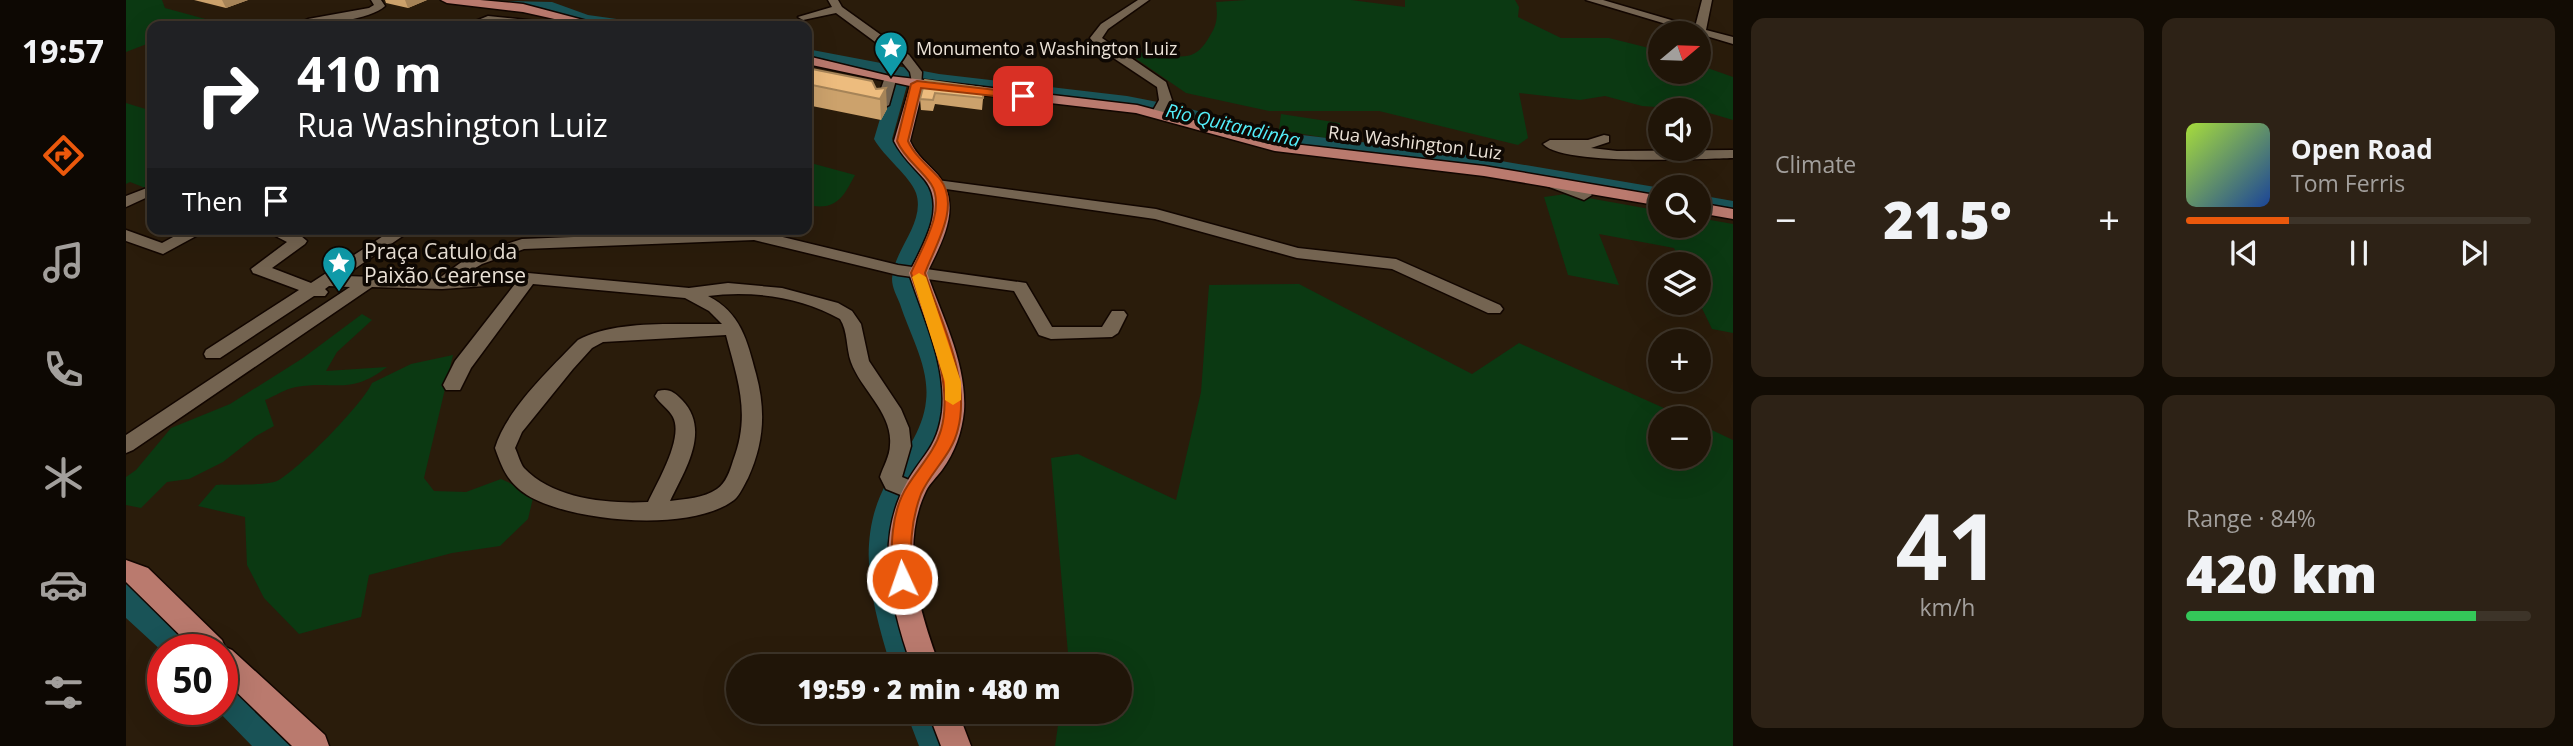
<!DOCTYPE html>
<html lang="en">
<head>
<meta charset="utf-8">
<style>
  :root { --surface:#201508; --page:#2d2216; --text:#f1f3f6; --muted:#a29f9c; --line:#3d3429; --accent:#ea580c }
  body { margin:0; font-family:"Open Sans",sans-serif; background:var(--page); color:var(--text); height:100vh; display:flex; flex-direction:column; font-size:26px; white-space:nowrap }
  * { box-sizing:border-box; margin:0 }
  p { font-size:23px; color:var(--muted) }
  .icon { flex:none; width:38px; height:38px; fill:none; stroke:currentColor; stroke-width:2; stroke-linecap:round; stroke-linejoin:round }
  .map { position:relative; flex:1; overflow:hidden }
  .drawer { display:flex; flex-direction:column; gap:18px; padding:18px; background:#120c04; width:840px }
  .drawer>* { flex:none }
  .top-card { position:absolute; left:21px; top:21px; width:665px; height:214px; border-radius:14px; box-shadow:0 7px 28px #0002,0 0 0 2px var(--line); background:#202124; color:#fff; overflow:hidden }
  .needle { width:46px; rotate:71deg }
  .fabs { position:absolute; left:1522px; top:21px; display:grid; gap:14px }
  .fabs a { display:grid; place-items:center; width:63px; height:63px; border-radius:50%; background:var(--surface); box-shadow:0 7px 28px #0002,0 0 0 2px var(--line); font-size:35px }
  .speed { position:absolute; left:21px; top:634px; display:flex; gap:14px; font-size:35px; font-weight:700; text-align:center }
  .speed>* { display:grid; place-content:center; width:91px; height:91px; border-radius:50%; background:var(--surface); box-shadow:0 7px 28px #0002,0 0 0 2px var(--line); line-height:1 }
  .speed .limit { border:10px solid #d22; background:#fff; color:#111 }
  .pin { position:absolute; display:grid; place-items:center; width:60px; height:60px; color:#fff; margin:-30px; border-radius:14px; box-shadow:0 4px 10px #0006 }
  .me { position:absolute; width:77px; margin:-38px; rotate:357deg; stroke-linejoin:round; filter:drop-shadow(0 0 5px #0008) }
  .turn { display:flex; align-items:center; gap:24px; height:147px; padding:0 35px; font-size:32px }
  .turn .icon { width:91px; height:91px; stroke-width:2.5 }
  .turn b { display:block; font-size:49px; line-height:60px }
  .then { display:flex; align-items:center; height:66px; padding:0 35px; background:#0003; gap:14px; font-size:26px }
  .big { font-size:52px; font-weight:800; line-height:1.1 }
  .drawer .widget { flex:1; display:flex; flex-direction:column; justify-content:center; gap:10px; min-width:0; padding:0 24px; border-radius:14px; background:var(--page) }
  .drawer .dial { align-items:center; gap:0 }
  .dial b { font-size:91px; line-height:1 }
  .song { display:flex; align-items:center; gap:21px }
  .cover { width:84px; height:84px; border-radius:10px; background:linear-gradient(135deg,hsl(80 70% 55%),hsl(220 70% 35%)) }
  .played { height:7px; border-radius:4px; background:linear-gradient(90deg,var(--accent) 30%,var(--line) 30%) }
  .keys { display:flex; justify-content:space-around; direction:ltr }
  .heat { display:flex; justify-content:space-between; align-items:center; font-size:38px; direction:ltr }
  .charge { height:10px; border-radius:5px; background:linear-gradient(90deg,#34c759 84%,var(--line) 0) }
  .drawer .tiles { flex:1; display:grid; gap:18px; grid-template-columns:repeat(2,1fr) }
  .trip { position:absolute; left:600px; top:654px; width:406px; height:70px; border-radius:35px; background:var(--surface); box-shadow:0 7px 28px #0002,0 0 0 2px var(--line); font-weight:800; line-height:70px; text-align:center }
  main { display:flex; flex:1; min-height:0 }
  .tabs { display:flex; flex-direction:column; width:126px; justify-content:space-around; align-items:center; background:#0d0803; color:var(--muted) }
  .tabs .icon { width:49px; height:49px }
  .tabs .selected { color:var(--accent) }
  .tabs b { font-size:32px; color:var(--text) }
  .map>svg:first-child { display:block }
  .green { fill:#0b3912 }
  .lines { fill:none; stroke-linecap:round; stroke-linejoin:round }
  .river { fill:#195357; fill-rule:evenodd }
  .minor-casing { stroke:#120600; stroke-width:3 }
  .major-casing { stroke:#120600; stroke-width:3 }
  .minor { fill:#746451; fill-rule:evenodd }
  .major { fill:#ba7a6e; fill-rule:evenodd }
  .wall { fill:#cca26c }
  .shaded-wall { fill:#a68458 }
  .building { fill:#edbc7e; stroke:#a68458; stroke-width:2 }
  .route { fill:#ea580c; stroke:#983908; stroke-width:2 }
  .slow { fill:#f59e0b }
  .labels { text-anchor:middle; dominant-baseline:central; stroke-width:7; stroke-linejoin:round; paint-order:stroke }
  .far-poi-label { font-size:18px; fill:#ebe2d7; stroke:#0e0803; text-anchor:start }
  .far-street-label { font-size:18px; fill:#ebe2d7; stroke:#0e0803 }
  .far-water-label { font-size:19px; font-style:italic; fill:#53edf9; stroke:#0e0803 }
  .poi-label { font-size:21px; fill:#ebe2d7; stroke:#0e0803; text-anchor:start }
</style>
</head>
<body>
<main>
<nav class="tabs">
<b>19:57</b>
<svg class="icon selected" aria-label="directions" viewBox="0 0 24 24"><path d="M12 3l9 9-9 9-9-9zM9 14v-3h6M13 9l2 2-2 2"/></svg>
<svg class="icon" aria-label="music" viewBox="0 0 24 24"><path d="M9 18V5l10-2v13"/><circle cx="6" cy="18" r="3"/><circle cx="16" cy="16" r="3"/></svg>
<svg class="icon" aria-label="phone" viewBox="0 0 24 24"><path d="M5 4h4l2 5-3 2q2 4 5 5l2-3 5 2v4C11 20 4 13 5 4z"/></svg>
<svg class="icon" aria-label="climate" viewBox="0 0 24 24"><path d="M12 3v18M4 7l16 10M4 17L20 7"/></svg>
<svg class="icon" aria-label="car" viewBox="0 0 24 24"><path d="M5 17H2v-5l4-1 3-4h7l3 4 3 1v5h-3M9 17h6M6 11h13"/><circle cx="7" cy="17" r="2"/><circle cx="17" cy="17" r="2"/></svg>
<svg class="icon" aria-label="filters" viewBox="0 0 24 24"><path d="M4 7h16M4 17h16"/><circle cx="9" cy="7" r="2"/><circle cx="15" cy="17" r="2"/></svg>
</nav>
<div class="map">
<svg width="1607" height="746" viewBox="0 0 1607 746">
  <rect width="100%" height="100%" fill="#2a1c0b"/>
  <!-- green -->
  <path class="green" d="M0,0H36L39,8L83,20L66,26H26V42L0,52Z
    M1120,0H1225L1279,7V0H1389L1393,7L1392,17L1435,38H1483L1535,51V72H1573V65L1607,77V120L1573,110L1516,106L1479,96L1454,100L1393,93L1402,138L1392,145L1253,111H1143L1060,93L1006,56C1033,42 1061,75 1082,39C1091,25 1092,19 1090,2Z
    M0,103L26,111V186L22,189L4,182L0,184Z
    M1155,114L1214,123L1213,140L1153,130Z
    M681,162L729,175C717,198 710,211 681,205Z
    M1440,194L1535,211V226H1573V218L1607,224V333L1586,329L1573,302V264H1556L1548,248L1473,234L1493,285L1442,275L1418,197Z
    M1173,284L1346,374L1393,343L1560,418H1535V457H1573V424L1607,440V746H929L934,712H994V667H940L942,653L925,458L952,454L1050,500L1075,392L1083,285Z
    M236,314L246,320L211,352L200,371L261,367C223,396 210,380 170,387C159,389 149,396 139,400L148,426L130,436L97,462L63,479L41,482L15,508L0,505V477L10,470L45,428L104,404L177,358Z
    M327,355L298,478L308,491L340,492L375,479L408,494L402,519L374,546L326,553L243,575L235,617L173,634L138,598L121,565L119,517L72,506L90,485C104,484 139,486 151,481C171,471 237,404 246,383L285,364Z"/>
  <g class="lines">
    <!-- river -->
    <path class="river" d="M336,0L426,2L462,15L505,21L513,26H477L454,22L424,10L343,4Z
      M681,49L813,74L1001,96L1052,106L1159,133L1328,153L1535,188V200L1328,165L1158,145L1050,116L1001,106L783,78L766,139C778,158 801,171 810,193C822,222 790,250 790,279C790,287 795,296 798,304C809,334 830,366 828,400C825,435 802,461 786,491C758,546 782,612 801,667H765C746,605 728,541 761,482C776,456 797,432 800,401C804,368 784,335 774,304C771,296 766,288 766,279C767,250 800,223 790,193C784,176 758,157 748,139L767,75L681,59Z
      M1573,195L1607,201V213L1573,207Z
      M0,584C24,592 65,626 74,649H37V652L0,618Z
      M96,672C119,681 161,723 171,746H126L90,709H96Z
      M780,712H817L831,746H793Z"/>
    <!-- minor casing -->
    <g class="minor-casing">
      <path id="minor" d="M245,0H255L259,6C244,20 188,27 166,26L182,19L243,8L248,5Z
        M702,0H712L716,7L783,55L796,72L795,87H787L784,72L775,61L710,13L677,20L672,17L706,7Z
        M1012,0H1023L982,29L976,38L1040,82L1046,100L1037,117L1032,118L1025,114L1033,100L1031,87L971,47L964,38L975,24Z
        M1460,0H1477L1569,27L1576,0H1586L1580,30L1607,37V44Z
        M362,16L430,23L436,26L363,22L364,26H352L347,22Z
        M764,76L770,80L763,105L756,109L751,108L749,105L758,80Z
        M1478,135L1483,136V142L1465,148L1491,151L1607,150V158C1573,159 1437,166 1417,144L1424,140H1462Z
        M1423,178L1463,192L1466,195L1458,200L1418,185L1416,182Z
        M811,180L1030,209L1172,248L1270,259L1374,305L1377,309L1374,313H1362L1266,269L1171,258L1029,219L806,187L804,184L806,181Z
        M26,186V195L0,207V196Z
        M62,229H83L37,254L0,241V230L36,243Z
        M136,229C152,229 169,229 181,241L179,244L146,268L185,283L268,229H287L218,276L312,279L344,256L396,239L628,230L772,265L900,283L926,327H976L986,311H998L1001,315L992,333L986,337L925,339L913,335L888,291L772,275L628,240L398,249L356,264L334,277L402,273L563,288L602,283L656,288L712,303L726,311L735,324L743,361L775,409L783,428L785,446L776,477L795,485L798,491L795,497L787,500L760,489L754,477C757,467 764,456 764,445C767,413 735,390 725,362C720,348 722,331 714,319C676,297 625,290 582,296C615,313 621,340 630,374C640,411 638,443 622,478C618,485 614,495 608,500C565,533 445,522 401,495C382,483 376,468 369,448C380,410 425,368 452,340C491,319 553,325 596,324L583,311L559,298L407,284L345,368L334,390H320L317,385L329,361L389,284L316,289L246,287L7,450L0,453V435L224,287L203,286L199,289L202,292L199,296H188L94,358H80L78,354L80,350L173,290L127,273L125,269L161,242ZM600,335C612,381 625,414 607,461C604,471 600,483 591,489C578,498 559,499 544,501C559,470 585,430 556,400C548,392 543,388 532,391L529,396C534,404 543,409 547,417C558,438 531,483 522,502C482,504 427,499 398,468C394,463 392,454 389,448L396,432L447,369L466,348L477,342Z"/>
    </g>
    <!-- major casing -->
    <g class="major-casing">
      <path id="major" d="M315,0H354L397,4L480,26H460L397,12L321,3Z
        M681,56L764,76L1011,105L1150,142L1358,166L1535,196V206L1358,176L1149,151L1010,113L797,88L784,141C790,155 802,164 812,175C837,206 816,242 801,273C816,317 841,363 838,411C836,432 829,452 816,470C811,477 804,483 800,491C773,547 794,613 814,667H786C765,607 748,540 781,482C797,454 811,448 816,412C821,364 797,317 783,273C796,247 821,208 799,180C788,167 776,157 768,141L784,86L681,64Z
        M1573,203L1607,209V219L1573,213Z
        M0,560L22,568L96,640L99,647L106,650L199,735L203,746H166L96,678V649H68L0,582Z
        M802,712H832L845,746H815Z"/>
    </g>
    <!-- minor -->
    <use href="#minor" class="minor"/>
    <!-- major -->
    <use href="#major" class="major"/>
  </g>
  <!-- wall -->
  <path class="wall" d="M68,0H122L100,8Z
    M259,0H301L282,8L260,3Z
    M681,68L746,81L761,109L755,120L681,105Z
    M799,80L858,88L856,110L809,104L807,111L795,110L794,99Z"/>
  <!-- shaded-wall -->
  <path class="shaded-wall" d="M96,0H122L100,8Z
    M279,0H301L282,8Z
    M760,88L761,109L755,120L754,99Z"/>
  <!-- building -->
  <path class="building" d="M681,68L746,81L750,89L760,88L754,99L681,84Z
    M799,80L858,88L857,98L809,93L807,100L794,99Z"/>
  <!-- route -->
  <path class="route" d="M791,81L897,93L903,96L897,99L795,88L782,141C788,155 803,167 814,179C835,206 809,246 799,273C814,320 845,379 832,429C826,455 805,471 795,494C784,523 784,550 786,579L783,585L776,588L769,585L766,579C765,549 764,512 782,485C794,466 809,451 815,430C829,381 799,320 785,273C795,249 821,209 805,184C795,169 778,158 771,141L785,84Z"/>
  <!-- slow -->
  <path class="slow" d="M793,273L800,277L835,382V400L827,405L819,400V382L786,277Z"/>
  <!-- icons -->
  <defs>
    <g id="sight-pin" transform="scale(1.75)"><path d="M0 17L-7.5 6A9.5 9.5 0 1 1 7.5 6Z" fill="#0f9aa8" stroke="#0e0803"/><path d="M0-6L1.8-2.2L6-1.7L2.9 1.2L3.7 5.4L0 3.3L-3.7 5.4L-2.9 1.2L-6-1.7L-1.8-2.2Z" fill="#fff"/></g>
  </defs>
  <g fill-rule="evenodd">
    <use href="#sight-pin" x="765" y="48"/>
    <use href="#sight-pin" x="213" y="263"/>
  </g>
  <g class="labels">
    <!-- far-poi labels -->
    <g class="far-poi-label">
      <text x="790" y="48">Monumento a Washington Luiz</text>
    </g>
    <!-- far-street labels -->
    <g class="far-street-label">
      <text transform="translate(1289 142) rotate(7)">Rua Washington Luiz</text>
    </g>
    <!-- far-water labels -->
    <g class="far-water-label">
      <text transform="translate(1107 125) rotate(13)">Rio Quitandinha</text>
    </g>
    <!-- poi labels -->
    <g class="poi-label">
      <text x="238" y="251">Praça Catulo da<tspan x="238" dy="24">Paixão Cearense</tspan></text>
    </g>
  </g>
</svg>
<div class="fabs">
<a><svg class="needle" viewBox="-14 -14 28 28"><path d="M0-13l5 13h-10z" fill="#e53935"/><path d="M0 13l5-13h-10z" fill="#a29f9c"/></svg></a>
<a><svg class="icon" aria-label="sound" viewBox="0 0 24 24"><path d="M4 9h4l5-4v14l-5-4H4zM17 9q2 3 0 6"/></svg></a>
<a><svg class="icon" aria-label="search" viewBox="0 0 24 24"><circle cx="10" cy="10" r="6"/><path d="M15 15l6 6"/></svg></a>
<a><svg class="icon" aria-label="layers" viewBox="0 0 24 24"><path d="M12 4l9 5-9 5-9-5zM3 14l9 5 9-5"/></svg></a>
<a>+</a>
<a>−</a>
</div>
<div class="speed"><div class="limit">50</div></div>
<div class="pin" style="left:897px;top:96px;background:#d93025"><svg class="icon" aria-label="arrive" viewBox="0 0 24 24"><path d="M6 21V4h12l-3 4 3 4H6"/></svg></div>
<svg class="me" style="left:776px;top:579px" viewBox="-20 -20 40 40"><circle r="17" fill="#ea580c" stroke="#fff" stroke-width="3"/><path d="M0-11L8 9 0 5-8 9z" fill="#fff"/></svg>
<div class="trip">19:59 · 2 min · 480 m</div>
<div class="top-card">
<div class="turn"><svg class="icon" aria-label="right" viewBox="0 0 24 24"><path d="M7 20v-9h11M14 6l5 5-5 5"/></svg><div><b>410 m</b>Rua Washington Luiz</div></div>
<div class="then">Then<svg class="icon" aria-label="arrive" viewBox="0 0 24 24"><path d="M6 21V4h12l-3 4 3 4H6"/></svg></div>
</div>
</div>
<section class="drawer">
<div class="tiles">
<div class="widget"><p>Climate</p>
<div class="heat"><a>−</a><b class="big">21.5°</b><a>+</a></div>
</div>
<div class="widget">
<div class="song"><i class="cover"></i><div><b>Open Road</b><p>Tom Ferris</p></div></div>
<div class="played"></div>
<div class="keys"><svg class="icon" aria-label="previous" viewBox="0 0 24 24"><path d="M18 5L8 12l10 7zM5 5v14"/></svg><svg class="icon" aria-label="pause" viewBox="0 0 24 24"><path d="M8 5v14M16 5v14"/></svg><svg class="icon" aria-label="next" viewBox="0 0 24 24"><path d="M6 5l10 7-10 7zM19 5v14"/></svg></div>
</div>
<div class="widget dial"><b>41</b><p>km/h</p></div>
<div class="widget"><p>Range · 84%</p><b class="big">420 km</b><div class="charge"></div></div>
</div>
</section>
</main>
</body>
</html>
